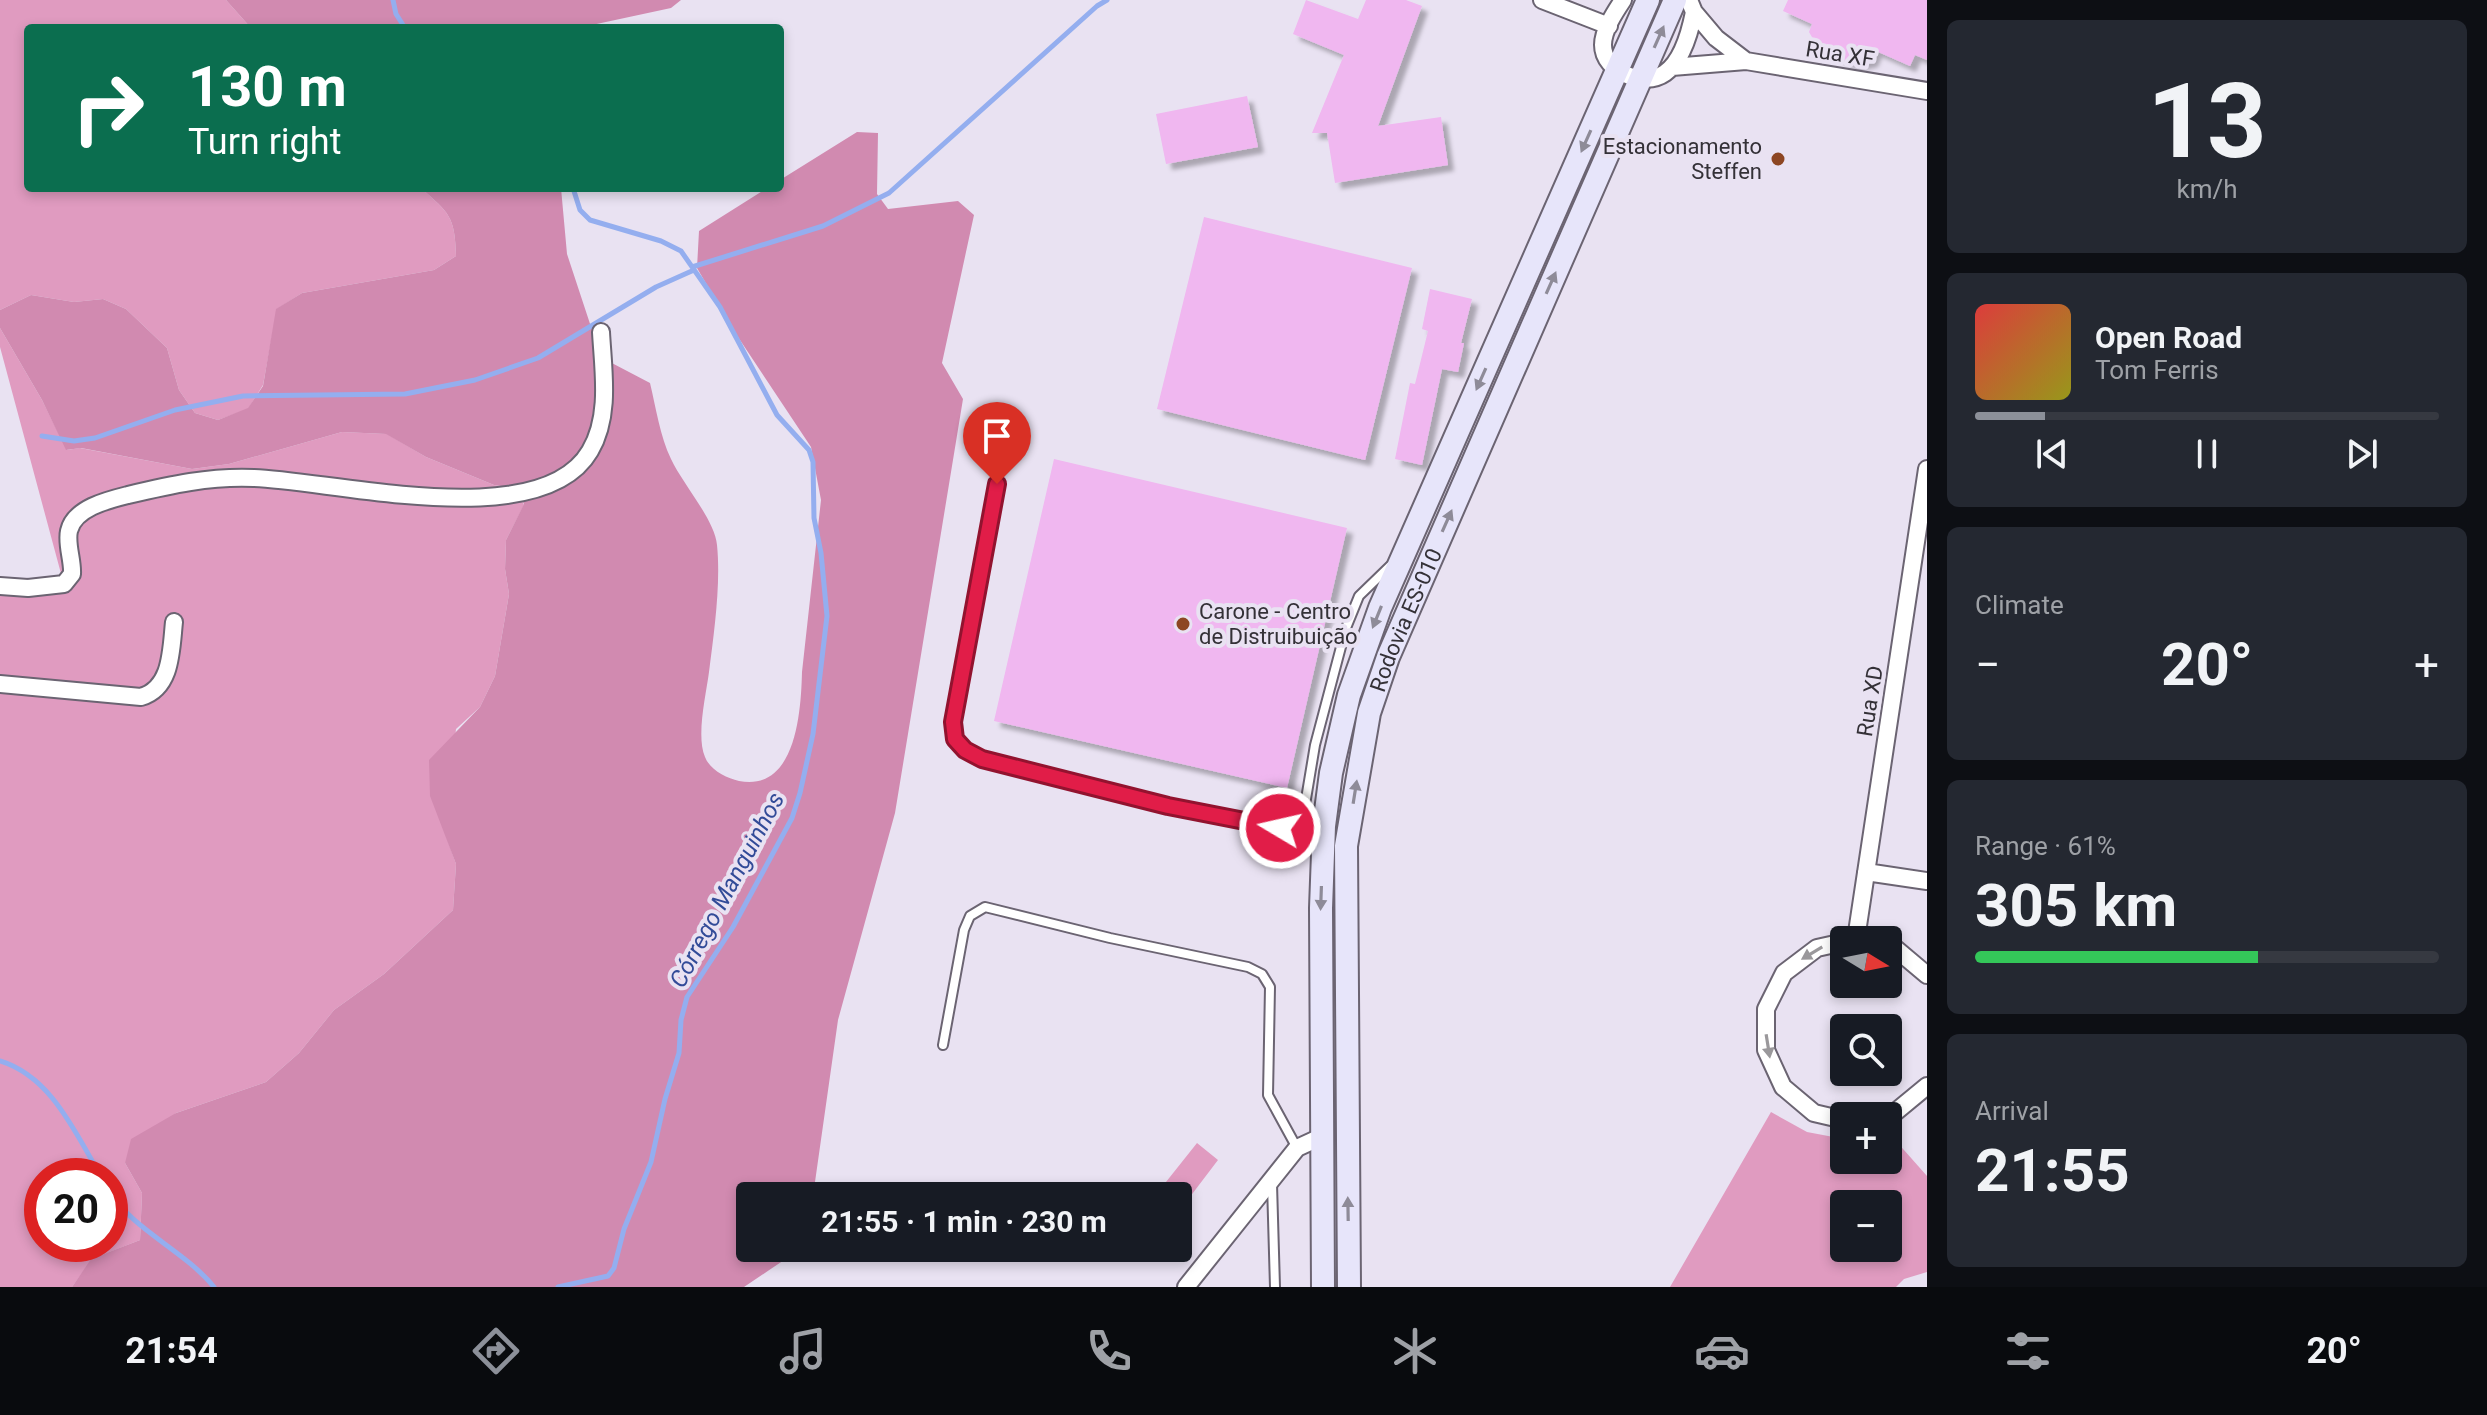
<!DOCTYPE html>
<html lang="en">
<head>
<meta charset="utf-8">
<style>
  :root { --surface:#171b24; --page:#242831; --text:#f1f3f6; --muted:#9ea1a6; --line:#363941; --accent:#8c9099 }
  body { margin:0; font-family:Roboto,sans-serif; background:var(--page); color:var(--text); height:100vh; display:flex; flex-direction:column; font-size:30px; white-space:nowrap }
  * { box-sizing:border-box; margin:0 }
  p { font-size:26px; color:var(--muted) }
  .icon { flex:none; width:44px; height:44px; fill:none; stroke:currentColor; stroke-width:2; stroke-linecap:round; stroke-linejoin:round }
  .map { position:relative; flex:1; overflow:hidden }
  .sheet { display:flex; flex-direction:column; gap:20px; padding:20px; background:#0d0f14; width:560px }
  .sheet>* { flex:none }
  .hud { position:absolute; left:24px; top:24px; width:760px; height:168px; border-radius:8px; box-shadow:0 4px 12px #0003; background:#0b6e4f; color:#fff; overflow:hidden }
  .needle { width:52px; rotate:100deg }
  .tools { position:absolute; left:1830px; top:926px; display:grid; gap:16px }
  .tools a { display:grid; place-items:center; width:72px; height:72px; border-radius:8px; background:var(--surface); box-shadow:0 4px 12px #0003; font-size:40px }
  .speed { position:absolute; left:24px; top:1158px; display:flex; gap:16px; font-size:40px; font-weight:700; text-align:center }
  .speed>* { display:grid; place-content:center; width:104px; height:104px; border-radius:50%; background:var(--surface); box-shadow:0 4px 12px #0003; line-height:1 }
  .speed .limit { border:12px solid #d22; background:#fff; color:#111 }
  .pin { position:absolute; display:grid; place-items:center; width:68px; height:68px; color:#fff; margin:-82px -34px; border-radius:50% 50% 50% 0; rotate:-45deg; box-shadow:0 0 8px #0007 }
  .pin .icon { rotate:45deg }
  .me { position:absolute; width:88px; margin:-44px; rotate:279deg; stroke-linejoin:round; filter:drop-shadow(0 0 6px #0008) }
  .turn { display:flex; align-items:center; gap:28px; height:168px; padding:0 32px; font-size:36px }
  .turn .icon { width:104px; height:104px; stroke-width:2.5 }
  .turn b { display:block; font-size:56px; line-height:68px }
  .big { font-size:60px; font-weight:700; line-height:1.1 }
  .sheet .widget { flex:1; display:flex; flex-direction:column; justify-content:center; gap:12px; min-width:0; padding:0 28px; border-radius:12px; background:var(--page) }
  .sheet .dial { align-items:center; gap:0 }
  .dial b { font-size:104px; line-height:1 }
  .song { display:flex; align-items:center; gap:24px }
  .cover { width:96px; height:96px; border-radius:12px; background:linear-gradient(135deg,hsl(0 70% 55%),hsl(60 70% 35%)) }
  .played { height:8px; border-radius:4px; background:linear-gradient(90deg,var(--accent) 15%,var(--line) 15%) }
  .keys { display:flex; justify-content:space-around; direction:ltr }
  .heat { display:flex; justify-content:space-between; align-items:center; font-size:44px; direction:ltr }
  .charge { height:12px; border-radius:6px; background:linear-gradient(90deg,#34c759 61%,var(--line) 0) }
  .trip { position:absolute; left:736px; top:1182px; width:456px; height:80px; border-radius:8px; background:var(--surface); box-shadow:0 4px 12px #0003; font-weight:700; line-height:80px; text-align:center }
  .tab-bar { display:flex; height:128px; justify-content:space-around; align-items:center; background:#090b0e; color:var(--muted) }
  .tab-bar .icon { width:56px; height:56px }
  .tab-bar .current { color:var(--accent) }
  .tab-bar b { font-size:36px; color:var(--text) }
  main { display:flex; flex:1; min-height:0 }
  .map>svg:first-child { display:block }
  .green { fill:#e09bc0; fill-rule:evenodd }
  .forest { fill:#d18ab0 }
  .lines { fill:none; stroke-linecap:round; stroke-linejoin:round }
  .stream { stroke:#94aeef; stroke-width:5 }
  .building { fill:#f0b7f0; filter:url(#shadow) }
  .lane-casing { stroke:#6b6472; stroke-width:12 }
  .street-casing { stroke:#6b6472; stroke-width:20 }
  .secondary-casing { stroke:#6b6472; stroke-width:26 }
  .lane { stroke:#fff; stroke-width:8 }
  .street { stroke:#fff; stroke-width:16 }
  .secondary { stroke:#e7e5fa; stroke-width:22 }
  .oneway { fill:#8e8b98 }
  .oneway2 { fill:#9a989b }
  .route-casing { stroke:#92132f; stroke-width:20 }
  .route { stroke:#e11d48; stroke-width:14 }
  .poi-dot { fill:#8d4623; stroke:#e9e2f2; stroke-width:3 }
  .labels { text-anchor:middle; dominant-baseline:central; stroke-width:8; stroke-linejoin:round; paint-order:stroke }
  .street-label { font-size:22px; fill:#343137; stroke:#e9e2f2 }
  .poi-label { font-size:22px; fill:#343137; stroke:#e9e2f2; text-anchor:end }
  .water-label { font-size:24px; font-style:italic; fill:#324b98; stroke:#e9e2f2 }
</style>
</head>
<body>
<main>
<div class="map">
<svg width="1927" height="1287" viewBox="0 0 1927 1287">
  <defs>
    <filter id="shadow"><feDropShadow dx="6" dy="6" stdDeviation="2" flood-color="#0004"/></filter>
  </defs>
  <rect width="100%" height="100%" fill="#e9e2f2"/>
  <!-- green -->
  <path class="green" d="M0,0H226L251,28H28V188H421C449,213 455,216 456,256L434,270L302,293L277,309L263,385L248,409L218,420L195,413L179,390L167,348L126,309L103,299L74,302L31,295L0,310Z
    M0,328L42,400L67,450L80,448L192,469L229,464L342,432L387,434L426,457L494,485L516,488L524,505L506,540L505,569L509,594L495,676L480,707L456,729L445,833L456,864L453,910L384,974L334,1010L299,1053L266,1082L176,1113L125,1163L142,1193L140,1240L92,1259L72,1287H0V577L63,581L0,347ZM42,1176H110V1244H42Z
    M1771,1112L1807,1132L1844,1139V1160H1888V1132L1927,1176V1272L1904,1279L1896,1287H1670ZM1844,1204H1888V1248H1844Z
    M1197,1143L1218,1160L1183,1206L1178,1202V1196H1171L1162,1187Z"/>
  <!-- forest -->
  <path class="forest" d="M226,0H681L671,8L578,28H251Z
    M857,132L878,133L877,194L888,209L958,201L974,215L942,363L963,399L895,813L838,1020L813,1196H750V1248H802L744,1287H72L91,1259L140,1240L142,1193L125,1163L131,1139L176,1113L266,1082L299,1053L334,1010L384,974L453,910L456,864L430,796L429,760L480,707L495,676L509,594L505,569L506,540L524,504L516,488L494,485L426,457L386,434L342,432L229,464L192,469L81,448L66,450L42,400L0,328V310L31,295L74,302L103,299L126,309L167,348L179,390L195,413L218,420L248,408L263,386L276,309L302,293L434,270L456,256C455,216 449,213 421,188H561L567,254L596,342L608,361L650,383C656,408 660,436 671,459C682,483 715,520 717,545C721,584 714,633 709,672C706,695 696,736 705,757C710,770 726,778 739,781C796,792 801,712 802,672L821,500L811,447L732,328L697,268L699,231L767,188H780V180Z"/>
  <g class="lines">
    <!-- stream -->
    <path class="stream" d="M393,0L396,14L405,28
      M692,267L823,226L889,193L1097,6L1107,0
      M42,436L74,441L95,438L175,410L243,396L405,394L475,380L538,358L656,287L694,270
      M0,1061C52,1077 75,1133 101,1176
      M110,1192C133,1230 185,1251 214,1287
      M558,1287L608,1276L614,1268L624,1229L651,1162L665,1099L679,1053L681,1020L687,997L733,927L792,818L800,793L813,734L827,616L821,553L814,518L813,462L809,450L777,415L720,307L681,251L661,241L590,220L580,210L573,188"/>
  </g>
  <!-- building -->
  <path class="building" d="M1306,0L1358,19L1366,0H1406L1422,6L1378,126L1441,117L1448,165L1335,183L1327,133H1312L1344,55L1293,34Z
    M1788,0H1927V60L1915,55L1910,66L1876,51L1872,61L1855,65L1819,49L1809,32L1812,24L1783,11Z
    M1247,96L1258,147L1166,164L1156,114Z
    M1204,217L1412,268L1365,460L1157,409Z
    M1430,289L1472,299L1461,343H1464L1458,372L1442,369L1422,465L1395,459L1410,383L1415,384L1428,331L1422,329Z
    M1054,459L1347,528L1287,788L994,721Z"/>
  <g class="lines">
    <!-- lane casing -->
    <g class="lane-casing">
      <path id="lane" d="M997,484L953,722L955,739L965,750L982,759L1168,806L1254,824L1280,828L1302,823
        M1322,826L1302,823L1315,745L1346,628L1359,596L1390,566
        M943,1045L964,930L970,916L985,907L1110,938L1248,967L1262,974L1270,987L1268,1095L1297,1148
        M1272,1184L1275,1287"/>
    </g>
    <!-- street casing -->
    <g class="street-casing">
      <path id="street" d="M1542,0L1609,26
        M1623,0C1615,12 1603,30 1603,45C1603,72 1644,88 1665,73C1682,61 1690,32 1694,12
        M1689,0L1694,12L1716,38L1746,61
        M1672,67L1746,61L1927,91
        M0,586L28,588L64,584L72,574C73,561 66,544 69,531C74,508 108,500 128,495C170,485 210,476 254,478C336,481 541,535 590,451C611,416 603,370 601,332
        M0,684L141,697C172,688 171,650 174,622
        M1866,872L1927,881
        M1856,939L1927,469
        M1844,942L1817,948L1784,973L1766,1009V1050L1783,1087L1814,1113L1844,1120
        M1888,947L1896,949L1927,975
        M1884,1116L1893,1114L1927,1086
        M1186,1287L1297,1148L1323,1136"/>
    </g>
    <!-- secondary casing -->
    <g class="secondary-casing">
      <g id="secondary">
        <path d="M1323,1287L1321,908L1324,826L1331,773L1349,695L1380,608L1648,0"/>
        <path id="s1" d="M1349,1287L1346,846L1369,713L1388,657L1675,0"/>
      </g>
    </g>
    <!-- lane -->
    <use href="#lane" class="lane"/>
    <!-- street -->
    <use href="#street" class="street"/>
    <!-- secondary -->
    <use href="#secondary" class="secondary"/>
  </g>
  <!-- one-way arrows -->
  <defs><path id="oneway-solid" d="M-6-.8H1V-3.2L6.5 0L1 3.2V.8H-6Z" transform="scale(2)"/></defs>
  <g class="oneway">
    <use href="#oneway-solid" transform="translate(1659 37) rotate(-66)"/>
    <use href="#oneway-solid" transform="translate(1586 141) rotate(114)"/>
    <use href="#oneway-solid" transform="translate(1551 283) rotate(-66)"/>
    <use href="#oneway-solid" transform="translate(1481 379) rotate(114)"/>
    <use href="#oneway-solid" transform="translate(1447 521) rotate(-66)"/>
    <use href="#oneway-solid" transform="translate(1377 617) rotate(112)"/>
    <use href="#oneway-solid" transform="translate(1355 792) rotate(-81)"/>
    <use href="#oneway-solid" transform="translate(1321 898) rotate(92)"/>
    <use href="#oneway-solid" transform="translate(1348 1209) rotate(-91)"/>
  </g>
  <g class="oneway2">
    <use href="#oneway-solid" transform="translate(1812 953) rotate(149)"/>
    <use href="#oneway-solid" transform="translate(1768 1046) rotate(81)"/>
  </g>
  <g class="lines">
    <!-- route casing -->
    <g class="route-casing">
      <path id="route" d="M997,484L953,722L955,739L965,750L982,759L1168,806L1280,828"/>
    </g>
    <!-- route -->
    <use href="#route" class="route"/>
  </g>
  <!-- markers -->
  <g class="poi-dot">
    <circle cx="1778" cy="159" r="8"/>
    <circle cx="1183" cy="624" r="8"/>
  </g>
  <g class="labels">
    <!-- street labels -->
    <g class="street-label">
      <text transform="translate(1840 54) rotate(9)">Rua XF</text>
      <text stroke="none"><textPath href="#s1" startOffset="676">Rodovia ES-010</textPath></text>
      <text transform="translate(1870 701) rotate(-81)">Rua XD</text>
    </g>
    <!-- poi labels -->
    <g class="poi-label">
      <text x="1762" y="146">Estacionamento<tspan x="1762" dy="25">Steffen</tspan></text>
      <text x="1199" y="611" text-anchor="start">Carone - Centro<tspan x="1199" dy="25">de Distruibuição</tspan></text>
    </g>
    <!-- water labels -->
    <g class="water-label">
      <text transform="translate(727 890) rotate(-62)">Córrego Manguinhos</text>
    </g>
  </g>
</svg>
<div class="tools">
<a><svg class="needle" viewBox="-14 -14 28 28"><path d="M0-13l5 13h-10z" fill="#e53935"/><path d="M0 13l5-13h-10z" fill="#9ea1a6"/></svg></a>
<a><svg class="icon" aria-label="search" viewBox="0 0 24 24"><circle cx="10" cy="10" r="6"/><path d="M15 15l6 6"/></svg></a>
<a>+</a>
<a>−</a>
</div>
<div class="speed"><div class="limit">20</div></div>
<div class="pin" style="left:997px;top:484px;background:#d93025"><svg class="icon" aria-label="arrive" viewBox="0 0 24 24"><path d="M6 21V4h12l-3 4 3 4H6"/></svg></div>
<svg class="me" style="left:1280px;top:828px" viewBox="-20 -20 40 40"><circle r="17" fill="#e11d48" stroke="#fff" stroke-width="3"/><path d="M0-11L8 9 0 5-8 9z" fill="#fff"/></svg>
<div class="trip">21:55 · 1 min · 230 m</div>
<div class="hud">
<div class="turn"><svg class="icon" aria-label="right" viewBox="0 0 24 24"><path d="M7 20v-9h11M14 6l5 5-5 5"/></svg><div><b>130 m</b>Turn right</div></div>
</div>
</div>
<section class="sheet">
<div class="widget dial"><b>13</b><p>km/h</p></div>
<div class="widget">
<div class="song"><i class="cover"></i><div><b>Open Road</b><p>Tom Ferris</p></div></div>
<div class="played"></div>
<div class="keys"><svg class="icon" aria-label="previous" viewBox="0 0 24 24"><path d="M18 5L8 12l10 7zM5 5v14"/></svg><svg class="icon" aria-label="pause" viewBox="0 0 24 24"><path d="M8 5v14M16 5v14"/></svg><svg class="icon" aria-label="next" viewBox="0 0 24 24"><path d="M6 5l10 7-10 7zM19 5v14"/></svg></div>
</div>
<div class="widget"><p>Climate</p>
<div class="heat"><a>−</a><b class="big">20°</b><a>+</a></div>
</div>
<div class="widget"><p>Range · 61%</p><b class="big">305 km</b><div class="charge"></div></div>
<div class="widget"><p>Arrival</p><b class="big">21:55</b></div>
</section>
</main>
<nav class="tab-bar">
<b>21:54</b>
<svg class="icon current" aria-label="directions" viewBox="0 0 24 24"><path d="M12 3l9 9-9 9-9-9zM9 14v-3h6M13 9l2 2-2 2"/></svg>
<svg class="icon" aria-label="music" viewBox="0 0 24 24"><path d="M9 18V5l10-2v13"/><circle cx="6" cy="18" r="3"/><circle cx="16" cy="16" r="3"/></svg>
<svg class="icon" aria-label="phone" viewBox="0 0 24 24"><path d="M5 4h4l2 5-3 2q2 4 5 5l2-3 5 2v4C11 20 4 13 5 4z"/></svg>
<svg class="icon" aria-label="climate" viewBox="0 0 24 24"><path d="M12 3v18M4 7l16 10M4 17L20 7"/></svg>
<svg class="icon" aria-label="car" viewBox="0 0 24 24"><path d="M5 17H2v-5l4-1 3-4h7l3 4 3 1v5h-3M9 17h6M6 11h13"/><circle cx="7" cy="17" r="2"/><circle cx="17" cy="17" r="2"/></svg>
<svg class="icon" aria-label="filters" viewBox="0 0 24 24"><path d="M4 7h16M4 17h16"/><circle cx="9" cy="7" r="2"/><circle cx="15" cy="17" r="2"/></svg>
<b>20°</b>
</nav>
</body>
</html>
